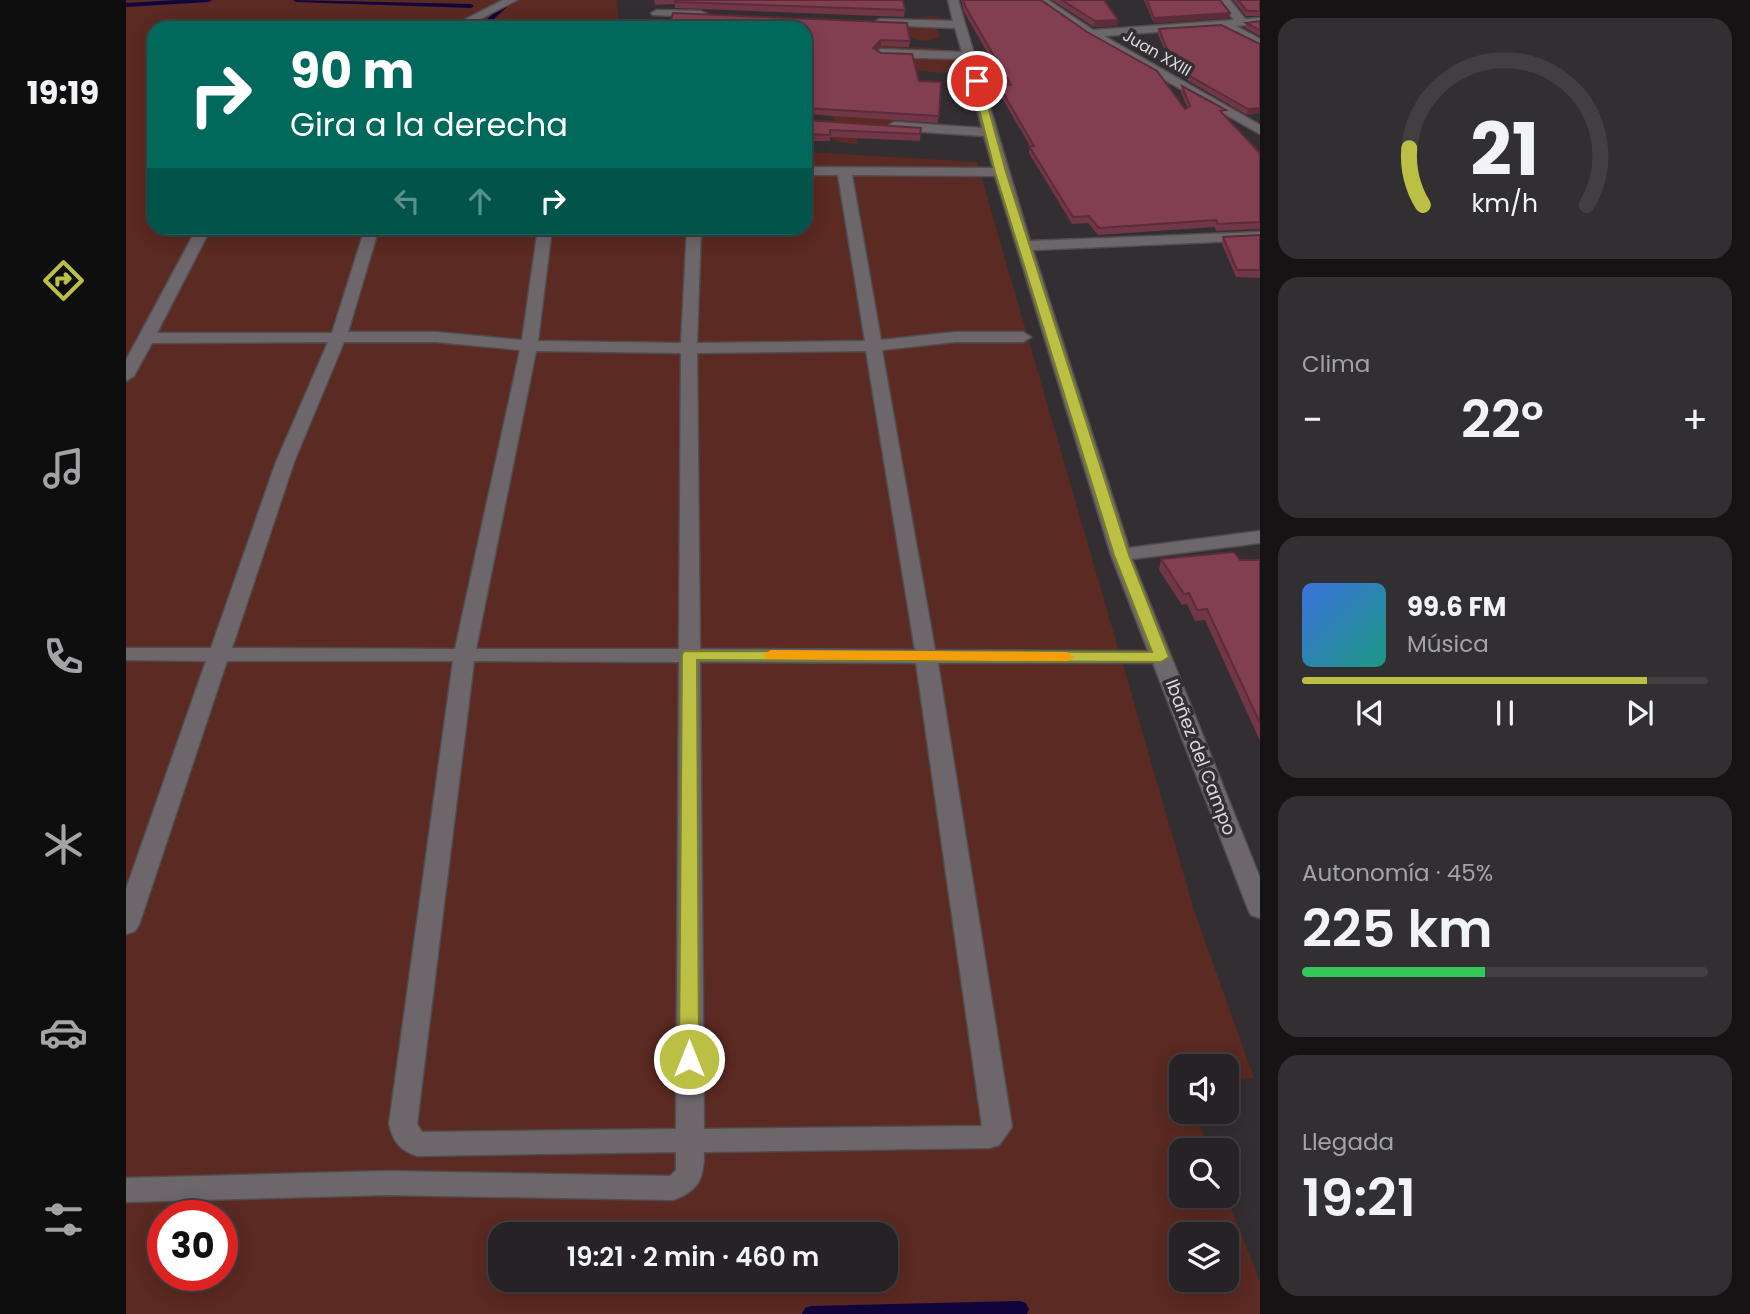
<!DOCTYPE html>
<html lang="es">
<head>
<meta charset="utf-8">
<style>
  :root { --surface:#262225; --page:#322f32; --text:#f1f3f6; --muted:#a4a4a7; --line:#423f42; --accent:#bbc044 }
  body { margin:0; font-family:Poppins,sans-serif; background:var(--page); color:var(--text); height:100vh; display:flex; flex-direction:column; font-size:26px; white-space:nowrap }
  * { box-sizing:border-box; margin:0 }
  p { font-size:23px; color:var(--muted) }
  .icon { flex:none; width:38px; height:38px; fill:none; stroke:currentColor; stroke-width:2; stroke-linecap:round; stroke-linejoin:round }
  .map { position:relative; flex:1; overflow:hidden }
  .drawer { display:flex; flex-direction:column; gap:18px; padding:18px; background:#151314; width:490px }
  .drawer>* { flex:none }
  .banner { position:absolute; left:21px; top:21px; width:665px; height:214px; border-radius:21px; box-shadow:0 4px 18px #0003,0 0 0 2px var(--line); background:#00695c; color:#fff; overflow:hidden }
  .fabs { position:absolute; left:1043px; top:1054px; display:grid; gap:14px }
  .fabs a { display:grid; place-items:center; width:70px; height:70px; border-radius:14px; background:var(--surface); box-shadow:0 4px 18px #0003,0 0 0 2px var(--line); font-size:35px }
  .speed { position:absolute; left:21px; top:1200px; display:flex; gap:14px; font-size:35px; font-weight:700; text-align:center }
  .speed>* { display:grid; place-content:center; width:91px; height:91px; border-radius:50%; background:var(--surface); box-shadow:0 4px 18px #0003,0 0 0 2px var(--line); line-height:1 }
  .speed .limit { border:10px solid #d22; background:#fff; color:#111 }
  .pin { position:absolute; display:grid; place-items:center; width:60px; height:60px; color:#fff; margin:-30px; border:4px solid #fff; border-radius:50%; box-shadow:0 2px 7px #0007 }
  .me { position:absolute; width:77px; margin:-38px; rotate:0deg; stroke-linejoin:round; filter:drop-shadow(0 0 5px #0008) }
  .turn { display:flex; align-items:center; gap:24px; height:147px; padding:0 28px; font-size:32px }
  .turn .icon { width:91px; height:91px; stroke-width:2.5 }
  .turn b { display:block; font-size:49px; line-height:60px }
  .lanes { display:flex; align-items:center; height:66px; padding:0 28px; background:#0003; justify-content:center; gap:35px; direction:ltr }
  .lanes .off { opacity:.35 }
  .big { font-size:52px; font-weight:600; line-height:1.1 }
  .drawer .widget { flex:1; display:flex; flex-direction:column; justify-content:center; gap:10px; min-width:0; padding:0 24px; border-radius:21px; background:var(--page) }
  .drawer .dial { align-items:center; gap:0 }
  .dial svg { height:182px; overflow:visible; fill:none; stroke:var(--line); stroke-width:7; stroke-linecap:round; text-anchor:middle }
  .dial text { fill:var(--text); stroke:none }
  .song { display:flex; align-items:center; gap:21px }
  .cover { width:84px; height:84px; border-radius:10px; background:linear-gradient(135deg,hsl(220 70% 55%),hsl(170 70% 35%)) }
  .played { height:7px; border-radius:4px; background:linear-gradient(90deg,var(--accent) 85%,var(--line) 85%) }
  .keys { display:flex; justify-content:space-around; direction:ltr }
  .heat { display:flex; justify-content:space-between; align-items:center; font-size:38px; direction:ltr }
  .charge { height:10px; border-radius:5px; background:linear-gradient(90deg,#34c759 45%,var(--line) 0) }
  .trip { position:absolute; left:362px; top:1222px; width:410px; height:70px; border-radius:21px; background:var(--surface); box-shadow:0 4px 18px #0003,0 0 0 2px var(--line); font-weight:600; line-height:70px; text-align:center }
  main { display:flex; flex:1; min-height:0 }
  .tabs { display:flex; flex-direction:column; width:126px; justify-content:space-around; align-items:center; background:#0f0e0f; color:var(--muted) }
  .tabs .icon { width:49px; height:49px }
  .tabs .current { color:var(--accent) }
  .tabs b { font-size:32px; color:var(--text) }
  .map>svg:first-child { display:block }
  .green { fill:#5b2a22; fill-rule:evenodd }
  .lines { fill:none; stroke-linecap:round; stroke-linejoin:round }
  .stream { fill:#12053c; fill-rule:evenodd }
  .minor-casing { stroke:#504c4f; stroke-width:3 }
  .minor { fill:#6d676b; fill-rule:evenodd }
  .wall { fill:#713647 }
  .shaded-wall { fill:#5c2c39 }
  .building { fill:#833f52; stroke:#5c2c39; stroke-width:2 }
  .route { fill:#bbc044; stroke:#7a7d2c; stroke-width:2 }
  .slow { fill:#f59e0b }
  .labels { text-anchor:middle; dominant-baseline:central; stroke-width:7; stroke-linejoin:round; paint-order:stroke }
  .far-street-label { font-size:16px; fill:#dbd7da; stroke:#332e31 }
  .street-label { font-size:18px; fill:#dbd7da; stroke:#332e31 }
</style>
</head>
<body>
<main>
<nav class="tabs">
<b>19:19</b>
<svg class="icon current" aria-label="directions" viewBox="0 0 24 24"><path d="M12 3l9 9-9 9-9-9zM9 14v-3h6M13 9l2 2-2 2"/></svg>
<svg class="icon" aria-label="music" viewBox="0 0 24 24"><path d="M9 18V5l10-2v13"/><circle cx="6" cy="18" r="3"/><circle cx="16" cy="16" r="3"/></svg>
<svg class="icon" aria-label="phone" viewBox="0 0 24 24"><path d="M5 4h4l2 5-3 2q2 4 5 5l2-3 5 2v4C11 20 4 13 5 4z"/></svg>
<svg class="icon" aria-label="climate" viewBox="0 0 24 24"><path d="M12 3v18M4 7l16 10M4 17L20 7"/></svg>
<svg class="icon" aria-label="car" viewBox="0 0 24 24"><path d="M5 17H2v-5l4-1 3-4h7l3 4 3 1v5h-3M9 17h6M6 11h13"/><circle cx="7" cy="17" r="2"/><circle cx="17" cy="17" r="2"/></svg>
<svg class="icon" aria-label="filters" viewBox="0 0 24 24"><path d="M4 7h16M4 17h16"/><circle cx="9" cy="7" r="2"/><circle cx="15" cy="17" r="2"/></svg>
</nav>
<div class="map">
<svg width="1134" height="1314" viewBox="0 0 1134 1314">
  <rect width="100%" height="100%" fill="#332e31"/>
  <!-- green -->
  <path class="green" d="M0,0H491L494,28H28V228H679V149L682,152L851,162L1069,913L1128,1078L1101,1080V1066H1055V1111H1068L1083,1150H1055V1195H1100L1134,1282V1314H0ZM37,1216H96V1276H37ZM374,1234H760V1279H374ZM1055,1234H1101V1279H1055Z
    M806,16L821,19L808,26L814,35L813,38C802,41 794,42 784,36L782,28H761L756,22C773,18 789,20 806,16Z
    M780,44L784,47L812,48L835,58L836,67L819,73L782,70L679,82L754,46Z
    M704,115L763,117L772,124L732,136L731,144L712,142L701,135L703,128L711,122Z"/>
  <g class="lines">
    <!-- stream -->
    <path class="stream" d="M51,0H86L83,2L0,7V3Z
      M167,0L345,4L348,6L345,8L170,2Z
      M376,6L381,7L358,28H351Z
      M894,1301L900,1303L903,1309L901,1314H676L679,1308L685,1306Z"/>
    <!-- minor casing -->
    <g class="minor-casing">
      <path id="minor" d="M377,0H391L337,28H322Z
        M822,0H832L904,241L1134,232V240L907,250L1003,548L1134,531V543L1006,559L1134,878V918L1125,915L1122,909L1027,663H812L886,1127L873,1145L863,1148L578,1152C578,1178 573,1191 547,1200L261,1195L0,1202V1178L261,1171L544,1176L550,1170V1152L291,1156C274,1150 267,1142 263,1124L327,661H101L13,925L9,931L0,934V889L80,661L0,660V648H85L150,462L202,342L26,343L8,376L0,381V360L71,228H85L31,333H206L239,228H253L222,332H310L396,340L412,228H426L412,341L555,343L561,228H575L571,343L739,341L712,175H679V167L867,168L858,136L768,130L762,126L768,122L856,128L838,59L755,57L749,53L755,49L836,52L829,28L754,25L748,22L754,19L827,21ZM726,175L869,176L985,555L1022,651L809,650L756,350L829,342H897L905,337L897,332H829L755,340ZM218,342H310L394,350L329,649L106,648L168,462ZM410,351L555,353L553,649H350ZM740,351L789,650L574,649L571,353ZM348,661L553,662L550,1129L296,1132L291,1124ZM574,662L790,663L856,1126L578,1129Z
        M910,0H922L967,30L1108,20L1093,0H1104L1119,19L1134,18V24L1110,26L1134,39V47L1095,27L978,36L1134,125V134L961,36Z
        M531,10L575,11L581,14L575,17L527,15L525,13Z"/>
    </g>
    <!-- minor -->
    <use href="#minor" class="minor"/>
  </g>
  <!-- wall -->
  <path class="wall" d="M528,0H778L777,2L779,10L778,17L549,8V4L529,5Z
    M835,0H915L1059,109L1061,108L1055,92L1056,86L1099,116L1134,153V229L1090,231L1089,227L972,235L962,223L946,224L903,153L904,146L872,91V84L880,85L838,12Z
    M926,0H978L991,26L968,27Z
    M1018,0H1094L1104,13L1103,18L1028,23Z
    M1107,0H1134V16H1120Z
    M1134,21V36L1119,28L1120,23Z
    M679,28L784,41L783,47L755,46L751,50L793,81L815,82L812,123L679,114Z
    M1033,29L1134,113L1121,115L1047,72L1032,34Z
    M679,120L795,128L794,141L704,137V141H679Z
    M1134,235V278L1110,277L1096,244L1097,237Z
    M1035,559L1134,560V741L1079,620L1069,621L1061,604L1056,605L1033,570Z"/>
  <!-- shaded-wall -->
  <path class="shaded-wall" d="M1104,13L1103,18L1028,23V18Z
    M992,20L991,26L968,27L969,21Z
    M755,40V46L747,54V48Z
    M1134,108V113L1121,115L1122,109Z"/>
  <!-- building -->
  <path class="building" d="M549,0H777L779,10L549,2Z
    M837,0H915L961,32L1031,71L1059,109L1064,106L1056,86L1100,110L1094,111L1134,153V222L1092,224L1090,220L973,228L963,216L947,217L903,146H908L872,84L885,85L839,6Z
    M936,0H978L992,20L969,21Z
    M1021,0H1094L1104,13L1028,18Z
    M1112,0H1134V11H1121Z
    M547,13L781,23L784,41L755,40L747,48L755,53L786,54L793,81L815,82L813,116L679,108V28H543Z
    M1134,21V30L1120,23Z
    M1095,25L1134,44V108L1122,109L1048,67L1033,29Z
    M679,120L795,128L794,134L704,130V135L679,134Z
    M1134,235V270H1111L1097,237Z
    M1108,552L1114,560H1134V723L1081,609L1071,610L1063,593L1058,594L1035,559Z"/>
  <!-- route -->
  <path class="route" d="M851,78L855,81L880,172L1003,555L1043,657L1035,662L571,660L573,1059L570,1064L563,1067L556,1064L553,1059L556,655L558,651L1026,652L988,555L869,172L846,81Z"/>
  <!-- slow -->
  <path class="slow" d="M645,650L941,652L949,657L941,661L640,659L637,655Z"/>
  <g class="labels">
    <!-- far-street labels -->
    <g class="far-street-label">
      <text transform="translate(1031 53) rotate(30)">Juan XXIII</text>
    </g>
    <!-- street labels -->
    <g class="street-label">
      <text transform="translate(1075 757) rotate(69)">Ibañez del Campo</text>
    </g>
  </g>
</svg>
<div class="fabs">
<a><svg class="icon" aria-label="sound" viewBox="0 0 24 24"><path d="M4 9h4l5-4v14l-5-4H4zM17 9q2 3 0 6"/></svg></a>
<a><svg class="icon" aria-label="search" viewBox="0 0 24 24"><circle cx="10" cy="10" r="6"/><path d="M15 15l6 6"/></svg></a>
<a><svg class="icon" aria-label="layers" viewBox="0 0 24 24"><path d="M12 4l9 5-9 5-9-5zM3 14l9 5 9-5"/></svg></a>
</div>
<div class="speed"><div class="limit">30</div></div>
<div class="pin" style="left:851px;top:81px;background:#d93025"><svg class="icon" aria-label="arrive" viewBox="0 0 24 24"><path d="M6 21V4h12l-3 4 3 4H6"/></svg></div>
<svg class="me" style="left:563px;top:1059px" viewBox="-20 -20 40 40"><circle r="17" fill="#bbc044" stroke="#fff" stroke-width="3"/><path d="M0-11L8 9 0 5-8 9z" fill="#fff"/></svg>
<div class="trip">19:21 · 2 min · 460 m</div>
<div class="banner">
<div class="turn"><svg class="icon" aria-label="right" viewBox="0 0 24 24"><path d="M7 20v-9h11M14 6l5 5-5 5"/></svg><div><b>90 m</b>Gira a la derecha</div></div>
<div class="lanes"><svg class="icon off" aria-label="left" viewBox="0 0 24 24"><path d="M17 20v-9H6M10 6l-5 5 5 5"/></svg><svg class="icon off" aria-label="ahead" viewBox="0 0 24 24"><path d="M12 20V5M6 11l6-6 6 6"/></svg><svg class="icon" aria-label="right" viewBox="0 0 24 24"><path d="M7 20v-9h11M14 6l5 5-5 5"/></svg></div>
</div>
</div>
<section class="drawer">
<div class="widget dial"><svg viewBox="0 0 100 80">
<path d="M14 69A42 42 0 1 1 86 69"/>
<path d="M14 69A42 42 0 0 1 8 44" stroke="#bbc044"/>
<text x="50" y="56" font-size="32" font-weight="700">21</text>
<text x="50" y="72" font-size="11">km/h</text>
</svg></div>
<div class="widget"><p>Clima</p>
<div class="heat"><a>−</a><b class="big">22°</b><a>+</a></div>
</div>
<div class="widget">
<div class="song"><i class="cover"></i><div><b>99.6 FM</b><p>Música</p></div></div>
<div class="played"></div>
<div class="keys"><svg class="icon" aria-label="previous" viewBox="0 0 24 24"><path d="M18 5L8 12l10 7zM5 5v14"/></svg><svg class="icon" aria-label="pause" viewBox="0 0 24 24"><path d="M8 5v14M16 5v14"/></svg><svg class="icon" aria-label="next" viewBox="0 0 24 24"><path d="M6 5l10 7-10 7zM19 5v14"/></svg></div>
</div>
<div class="widget"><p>Autonomía · 45%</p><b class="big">225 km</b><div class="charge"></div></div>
<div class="widget"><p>Llegada</p><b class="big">19:21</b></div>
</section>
</main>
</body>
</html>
